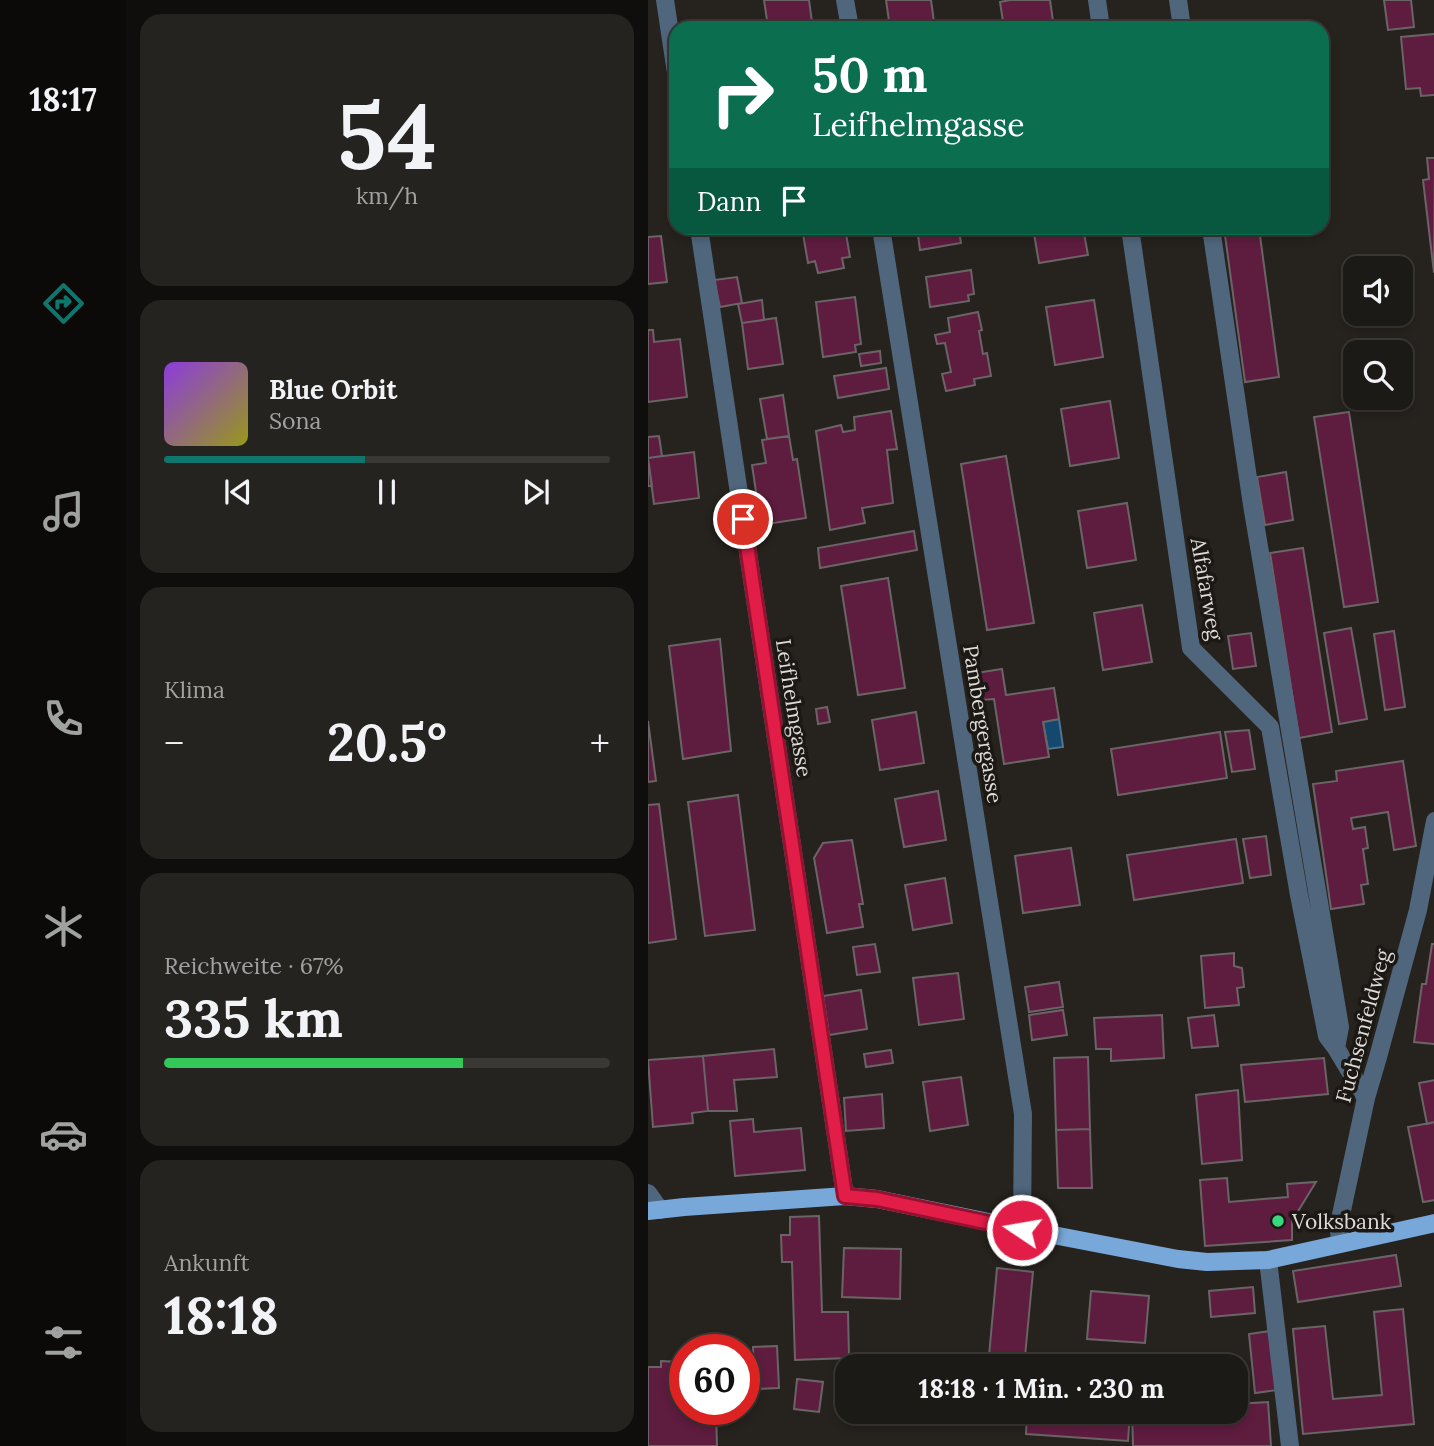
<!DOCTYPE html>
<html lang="de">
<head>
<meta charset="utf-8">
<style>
  :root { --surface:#1c1a16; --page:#25231f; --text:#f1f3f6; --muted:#a0a1a1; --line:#3a3835; --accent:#0f766e }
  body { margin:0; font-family:Lora,serif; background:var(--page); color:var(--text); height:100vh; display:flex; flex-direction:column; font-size:26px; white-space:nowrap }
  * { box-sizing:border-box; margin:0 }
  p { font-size:23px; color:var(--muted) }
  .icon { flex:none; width:38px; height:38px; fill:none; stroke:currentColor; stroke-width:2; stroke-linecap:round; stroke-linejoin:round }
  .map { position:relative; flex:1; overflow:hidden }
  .panel { display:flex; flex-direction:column; gap:14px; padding:14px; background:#0f0e0c; width:522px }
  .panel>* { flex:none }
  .hud { position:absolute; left:21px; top:21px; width:660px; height:214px; border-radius:21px; box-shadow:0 4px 10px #0003,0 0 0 2px var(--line); background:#0b6e4f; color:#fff; overflow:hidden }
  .buttons { position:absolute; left:695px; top:256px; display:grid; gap:14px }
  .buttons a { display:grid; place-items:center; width:70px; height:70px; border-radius:14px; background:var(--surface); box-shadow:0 4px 10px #0003,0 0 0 2px var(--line); font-size:35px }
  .speed { position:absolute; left:21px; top:1334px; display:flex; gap:14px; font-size:35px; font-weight:700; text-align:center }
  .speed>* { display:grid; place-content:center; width:91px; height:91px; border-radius:50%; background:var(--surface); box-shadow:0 4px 10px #0003,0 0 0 2px var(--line); line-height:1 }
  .speed .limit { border:10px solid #d22; background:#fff; color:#111 }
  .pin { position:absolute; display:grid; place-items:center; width:60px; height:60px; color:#fff; margin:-30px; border:4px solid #fff; border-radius:50%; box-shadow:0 2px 7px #0007 }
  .me { position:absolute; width:77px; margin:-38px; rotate:282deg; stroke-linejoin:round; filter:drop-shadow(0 0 5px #0008) }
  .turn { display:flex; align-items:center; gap:24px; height:147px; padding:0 28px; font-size:32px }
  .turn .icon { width:91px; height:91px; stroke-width:2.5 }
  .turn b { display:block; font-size:49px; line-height:60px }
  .then { display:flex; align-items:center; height:66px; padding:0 28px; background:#0003; gap:14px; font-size:26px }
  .big { font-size:52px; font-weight:800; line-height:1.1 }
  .panel .card { flex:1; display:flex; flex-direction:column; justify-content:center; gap:10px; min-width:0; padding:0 24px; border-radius:21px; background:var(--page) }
  .panel .dial { align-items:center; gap:0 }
  .dial b { font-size:91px; line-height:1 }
  .song { display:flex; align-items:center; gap:21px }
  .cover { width:84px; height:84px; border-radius:10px; background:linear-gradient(135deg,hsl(270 70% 55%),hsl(60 70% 35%)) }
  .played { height:7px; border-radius:4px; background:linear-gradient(90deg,var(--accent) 45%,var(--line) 45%) }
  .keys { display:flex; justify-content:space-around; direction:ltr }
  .heat { display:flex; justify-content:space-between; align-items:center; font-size:38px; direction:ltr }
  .charge { height:10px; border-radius:5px; background:linear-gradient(90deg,#34c759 67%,var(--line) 0) }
  .trip { position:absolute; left:187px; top:1354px; width:413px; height:70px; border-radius:21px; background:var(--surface); box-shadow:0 4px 10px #0003,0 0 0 2px var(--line); font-weight:800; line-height:70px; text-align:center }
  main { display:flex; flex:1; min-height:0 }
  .dock { display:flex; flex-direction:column; width:126px; justify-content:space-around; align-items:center; background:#0b0a09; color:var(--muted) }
  .dock .icon { width:49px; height:49px }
  .dock .on { color:var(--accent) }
  .dock b { font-size:32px; color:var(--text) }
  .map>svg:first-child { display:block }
  .water { fill:#15486e; stroke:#51748e; stroke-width:2 }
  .building { fill:#5e1c3f; stroke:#6b6467; stroke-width:2 }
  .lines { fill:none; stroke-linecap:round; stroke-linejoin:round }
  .minor { stroke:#4f667d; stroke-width:18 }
  .major { stroke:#78a8d9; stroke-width:18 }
  .route-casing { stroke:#92132f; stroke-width:18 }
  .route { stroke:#e11d48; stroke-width:12 }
  .poi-dot { fill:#38d880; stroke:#1c1915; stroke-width:2.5 }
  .labels { text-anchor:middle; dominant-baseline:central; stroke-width:7; stroke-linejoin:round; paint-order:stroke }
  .street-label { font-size:21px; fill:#dedbd8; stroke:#1c1915 }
  .poi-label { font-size:21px; fill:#dedbd8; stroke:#1c1915; text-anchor:start }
</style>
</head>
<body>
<main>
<nav class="dock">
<b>18:17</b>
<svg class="icon on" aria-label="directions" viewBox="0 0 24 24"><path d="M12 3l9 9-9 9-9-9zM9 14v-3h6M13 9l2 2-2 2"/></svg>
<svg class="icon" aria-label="music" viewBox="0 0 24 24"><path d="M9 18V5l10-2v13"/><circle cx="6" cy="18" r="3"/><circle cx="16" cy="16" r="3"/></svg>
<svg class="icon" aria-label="phone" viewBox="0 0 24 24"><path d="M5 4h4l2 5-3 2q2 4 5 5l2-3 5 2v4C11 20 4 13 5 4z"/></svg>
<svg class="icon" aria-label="climate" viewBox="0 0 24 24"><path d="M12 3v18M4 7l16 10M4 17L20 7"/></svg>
<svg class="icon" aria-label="car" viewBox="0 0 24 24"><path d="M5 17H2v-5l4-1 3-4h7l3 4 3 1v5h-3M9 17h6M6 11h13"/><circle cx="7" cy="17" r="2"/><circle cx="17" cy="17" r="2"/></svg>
<svg class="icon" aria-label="filters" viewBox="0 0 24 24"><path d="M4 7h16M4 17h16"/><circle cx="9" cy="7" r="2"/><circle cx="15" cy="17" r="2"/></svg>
</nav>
<section class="panel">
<div class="card dial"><b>54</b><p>km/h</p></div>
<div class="card">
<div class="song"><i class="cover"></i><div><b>Blue Orbit</b><p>Sona</p></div></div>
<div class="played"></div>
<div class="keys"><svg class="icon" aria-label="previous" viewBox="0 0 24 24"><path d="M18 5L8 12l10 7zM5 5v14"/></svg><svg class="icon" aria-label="pause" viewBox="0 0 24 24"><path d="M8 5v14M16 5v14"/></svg><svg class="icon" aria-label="next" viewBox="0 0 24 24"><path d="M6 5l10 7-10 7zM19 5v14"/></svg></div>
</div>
<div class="card"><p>Klima</p>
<div class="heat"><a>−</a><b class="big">20.5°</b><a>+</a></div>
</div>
<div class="card"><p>Reichweite · 67%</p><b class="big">335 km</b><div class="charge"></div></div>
<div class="card"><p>Ankunft</p><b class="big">18:18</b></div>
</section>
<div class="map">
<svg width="787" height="1446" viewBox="0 0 787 1446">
  <rect width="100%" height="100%" fill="#26221e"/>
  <!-- water -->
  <path class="water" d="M411,719L415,747L400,749L395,722Z"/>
  <!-- building -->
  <path class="building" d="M116,0H161L164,22L120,27Z
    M238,0H283L286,22L242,28Z
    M362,0H402L406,28H356L352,2Z
    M736,0H763L766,27L740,30Z
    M787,34V95L773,96L772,88L758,89L753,37Z
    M779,158H787L786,273L775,180L781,179Z
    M154,228H197L202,257L194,258L196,268L170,273L167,261L160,263Z
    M269,228H315L316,230L311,231L313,243L272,250Z
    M385,228H435L440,255L391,263Z
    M576,228H611L631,377L597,382Z
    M13,236L19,282L0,284V237Z
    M323,270L326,294L320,295L321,301L282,307L278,277Z
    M89,277L94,303L72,307L66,280Z
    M207,297L213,344L207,345L208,352L175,357L168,302Z
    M114,300L116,320L94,323L90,304Z
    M446,300L455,357L407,365L398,307Z
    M330,312L334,330L331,331L335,354L339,353L343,376L326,379L327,385L298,391L294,374L303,372L297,343L289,344L287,335L302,332L300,318Z
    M128,318L135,364L100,369L94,323Z
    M0,330H5L6,342L32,339L39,397L0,402Z
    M232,351L233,363L213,366L211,354Z
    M238,368L241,389L190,398L186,376Z
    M135,395L141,436L119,439L112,399Z
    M462,401L471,458L422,466L413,409Z
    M243,411L249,449L239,450L245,503L214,508L217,523L182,530L168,431L193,425L195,432L207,430L206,417Z
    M701,412L730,602L696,607L666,417Z
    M11,436L14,456L0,458L4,486H0V437Z
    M141,436L145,460L149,459L158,518L113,525L104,465L118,463L114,440Z
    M46,452L51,498L6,504L0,458Z
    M358,456L386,623L339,630L313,464Z
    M638,472L645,520L617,525L609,477Z
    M479,503L488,560L439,568L430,511Z
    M266,531L269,550L172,568L170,548Z
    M655,548L684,732L651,738L622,553Z
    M240,578L257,688L210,695L193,586Z
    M494,605L504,662L455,670L446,613Z
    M703,628L719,719L691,724L676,633Z
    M746,631L757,707L737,710L726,634Z
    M603,633L608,666L585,669L580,636Z
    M72,639L83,751L35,759L21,646Z
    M354,669L358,695L406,688L411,719L395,722L401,757L356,764L346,699L333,700L328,673Z
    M179,707L182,722L170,724L168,709Z
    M268,712L276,763L232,770L224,720Z
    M0,721L8,781L0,782Z
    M601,730L607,769L584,772L577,732Z
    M572,732L579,778L470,795L463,749Z
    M755,761L768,846L746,850L740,812L703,818L705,829L717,827L720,848L715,849L720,884L713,885L716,904L683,909L665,784L689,781L688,771Z
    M290,791L298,840L256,847L247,799Z
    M90,795L107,930L57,936L40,802Z
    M11,804L28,939L0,943V805Z
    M618,836L623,875L602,878L595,839Z
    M588,839L595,883L486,900L479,855Z
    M204,840L215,904H211L215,927L179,933L166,858L175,843Z
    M423,848L432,905L375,913L367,856Z
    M297,878L304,923L265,930L257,885Z
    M227,944L232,972L209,975L205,947Z
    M784,944H787V1044L766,1042L774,984H778Z
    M586,953V966L594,968L596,987L589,988L591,1005L557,1008L553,956Z
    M310,973L316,1019L271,1025L265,978Z
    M411,982L415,1007L381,1012L377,987Z
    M213,990L219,1029L181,1035L175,996Z
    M415,1010L419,1035L384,1040L381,1015Z
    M514,1015L516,1058L463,1061V1049H448L446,1018Z
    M566,1015L570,1046L544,1048L540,1018Z
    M126,1049L129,1077L86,1080L89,1111H60L55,1056Z
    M243,1050L245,1063L218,1067L216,1054Z
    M55,1056L60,1111L44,1113L45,1123L5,1127L0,1060Z
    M440,1057L442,1129L408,1130L406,1058Z
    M676,1058L680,1094L597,1102L593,1065Z
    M313,1077L320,1125L282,1131L275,1082Z
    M787,1080V1122L779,1124L771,1083Z
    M590,1090L594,1160L554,1164L548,1095Z
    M234,1094L236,1128L198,1131L196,1098Z
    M105,1119L106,1132L153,1128L157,1170L87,1176L82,1121Z
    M787,1122V1200L775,1202L760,1127Z
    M442,1129L444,1188H410L408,1130Z
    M579,1178L581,1202L640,1197L639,1184L668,1182L644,1221V1240L557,1246L552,1180Z
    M171,1216L174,1312H200L201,1358L147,1360L144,1262H134L133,1235H142V1217Z
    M196,1248L253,1249L252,1299L194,1297Z
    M748,1255L753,1286L650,1302L645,1271Z
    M349,1268L385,1272L376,1367H340Z
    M605,1287L607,1313L563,1317L561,1291Z
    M443,1291L501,1296L497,1343L439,1339Z
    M755,1309L766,1424L655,1434L645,1329L677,1326L685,1399L734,1395L726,1312Z
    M622,1331L629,1390L607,1393L601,1334Z
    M129,1346L131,1388L107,1389L105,1347Z
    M13,1361L31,1362L32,1367H37V1409H68L69,1446H0V1367H13Z
    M149,1379L175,1382L171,1412L146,1409Z
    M620,1402L623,1446H485L484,1412H588V1404Z
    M379,1412H482L480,1441L378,1434Z"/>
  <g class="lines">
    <!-- minor -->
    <path class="minor" d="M17,0L28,73
      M197,0L202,28
      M449,0L453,28
      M530,0L534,28
      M51,228L197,1196
      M233,228L375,1114L374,1229
      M482,228L543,648L622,727L651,895L679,1036L688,1048L718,1098
      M563,228L604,505L692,1027L688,1048
      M0,1193L12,1210
      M692,1244L691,1228L693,1215L718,1098L730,1057L770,910L787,821
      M620,1260L642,1446"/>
    <!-- major -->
    <path class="major" d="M0,1211L36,1207L197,1196L229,1199L374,1229L530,1259L559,1262L620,1260L787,1223"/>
  </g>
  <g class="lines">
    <!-- route casing -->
    <g class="route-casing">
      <path id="route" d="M95,519L197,1196L229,1199L374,1230"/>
    </g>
    <!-- route -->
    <use href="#route" class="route"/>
  </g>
  <!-- markers -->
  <circle class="poi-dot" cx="630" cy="1221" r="7"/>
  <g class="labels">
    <!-- street labels -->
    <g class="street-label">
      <text transform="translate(559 589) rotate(80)">Alfafarweg</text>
      <text transform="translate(146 708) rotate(81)">Leifhelmgasse</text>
      <text transform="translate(335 724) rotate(81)">Pambergergasse</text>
      <text transform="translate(715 1026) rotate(-75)">Fuchsenfeldweg</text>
    </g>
    <!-- poi labels -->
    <g class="poi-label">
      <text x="644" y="1221">Volksbank</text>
    </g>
  </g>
</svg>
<div class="buttons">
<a><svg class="icon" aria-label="sound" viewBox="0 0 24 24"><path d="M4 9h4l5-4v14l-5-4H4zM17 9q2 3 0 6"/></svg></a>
<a><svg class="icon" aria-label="search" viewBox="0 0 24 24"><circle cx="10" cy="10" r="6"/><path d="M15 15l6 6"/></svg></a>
</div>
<div class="speed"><div class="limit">60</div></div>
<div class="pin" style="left:95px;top:519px;background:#d93025"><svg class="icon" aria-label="arrive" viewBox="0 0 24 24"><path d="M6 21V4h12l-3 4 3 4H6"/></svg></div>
<svg class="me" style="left:374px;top:1230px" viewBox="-20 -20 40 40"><circle r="17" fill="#e11d48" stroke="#fff" stroke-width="3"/><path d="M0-11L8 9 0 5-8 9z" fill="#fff"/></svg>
<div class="trip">18:18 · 1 Min. · 230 m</div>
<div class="hud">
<div class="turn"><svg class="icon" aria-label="right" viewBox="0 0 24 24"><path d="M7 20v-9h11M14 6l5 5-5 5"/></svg><div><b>50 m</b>Leifhelmgasse</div></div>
<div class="then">Dann<svg class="icon" aria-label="arrive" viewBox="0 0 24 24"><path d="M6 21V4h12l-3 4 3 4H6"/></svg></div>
</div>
</div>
</main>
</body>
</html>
